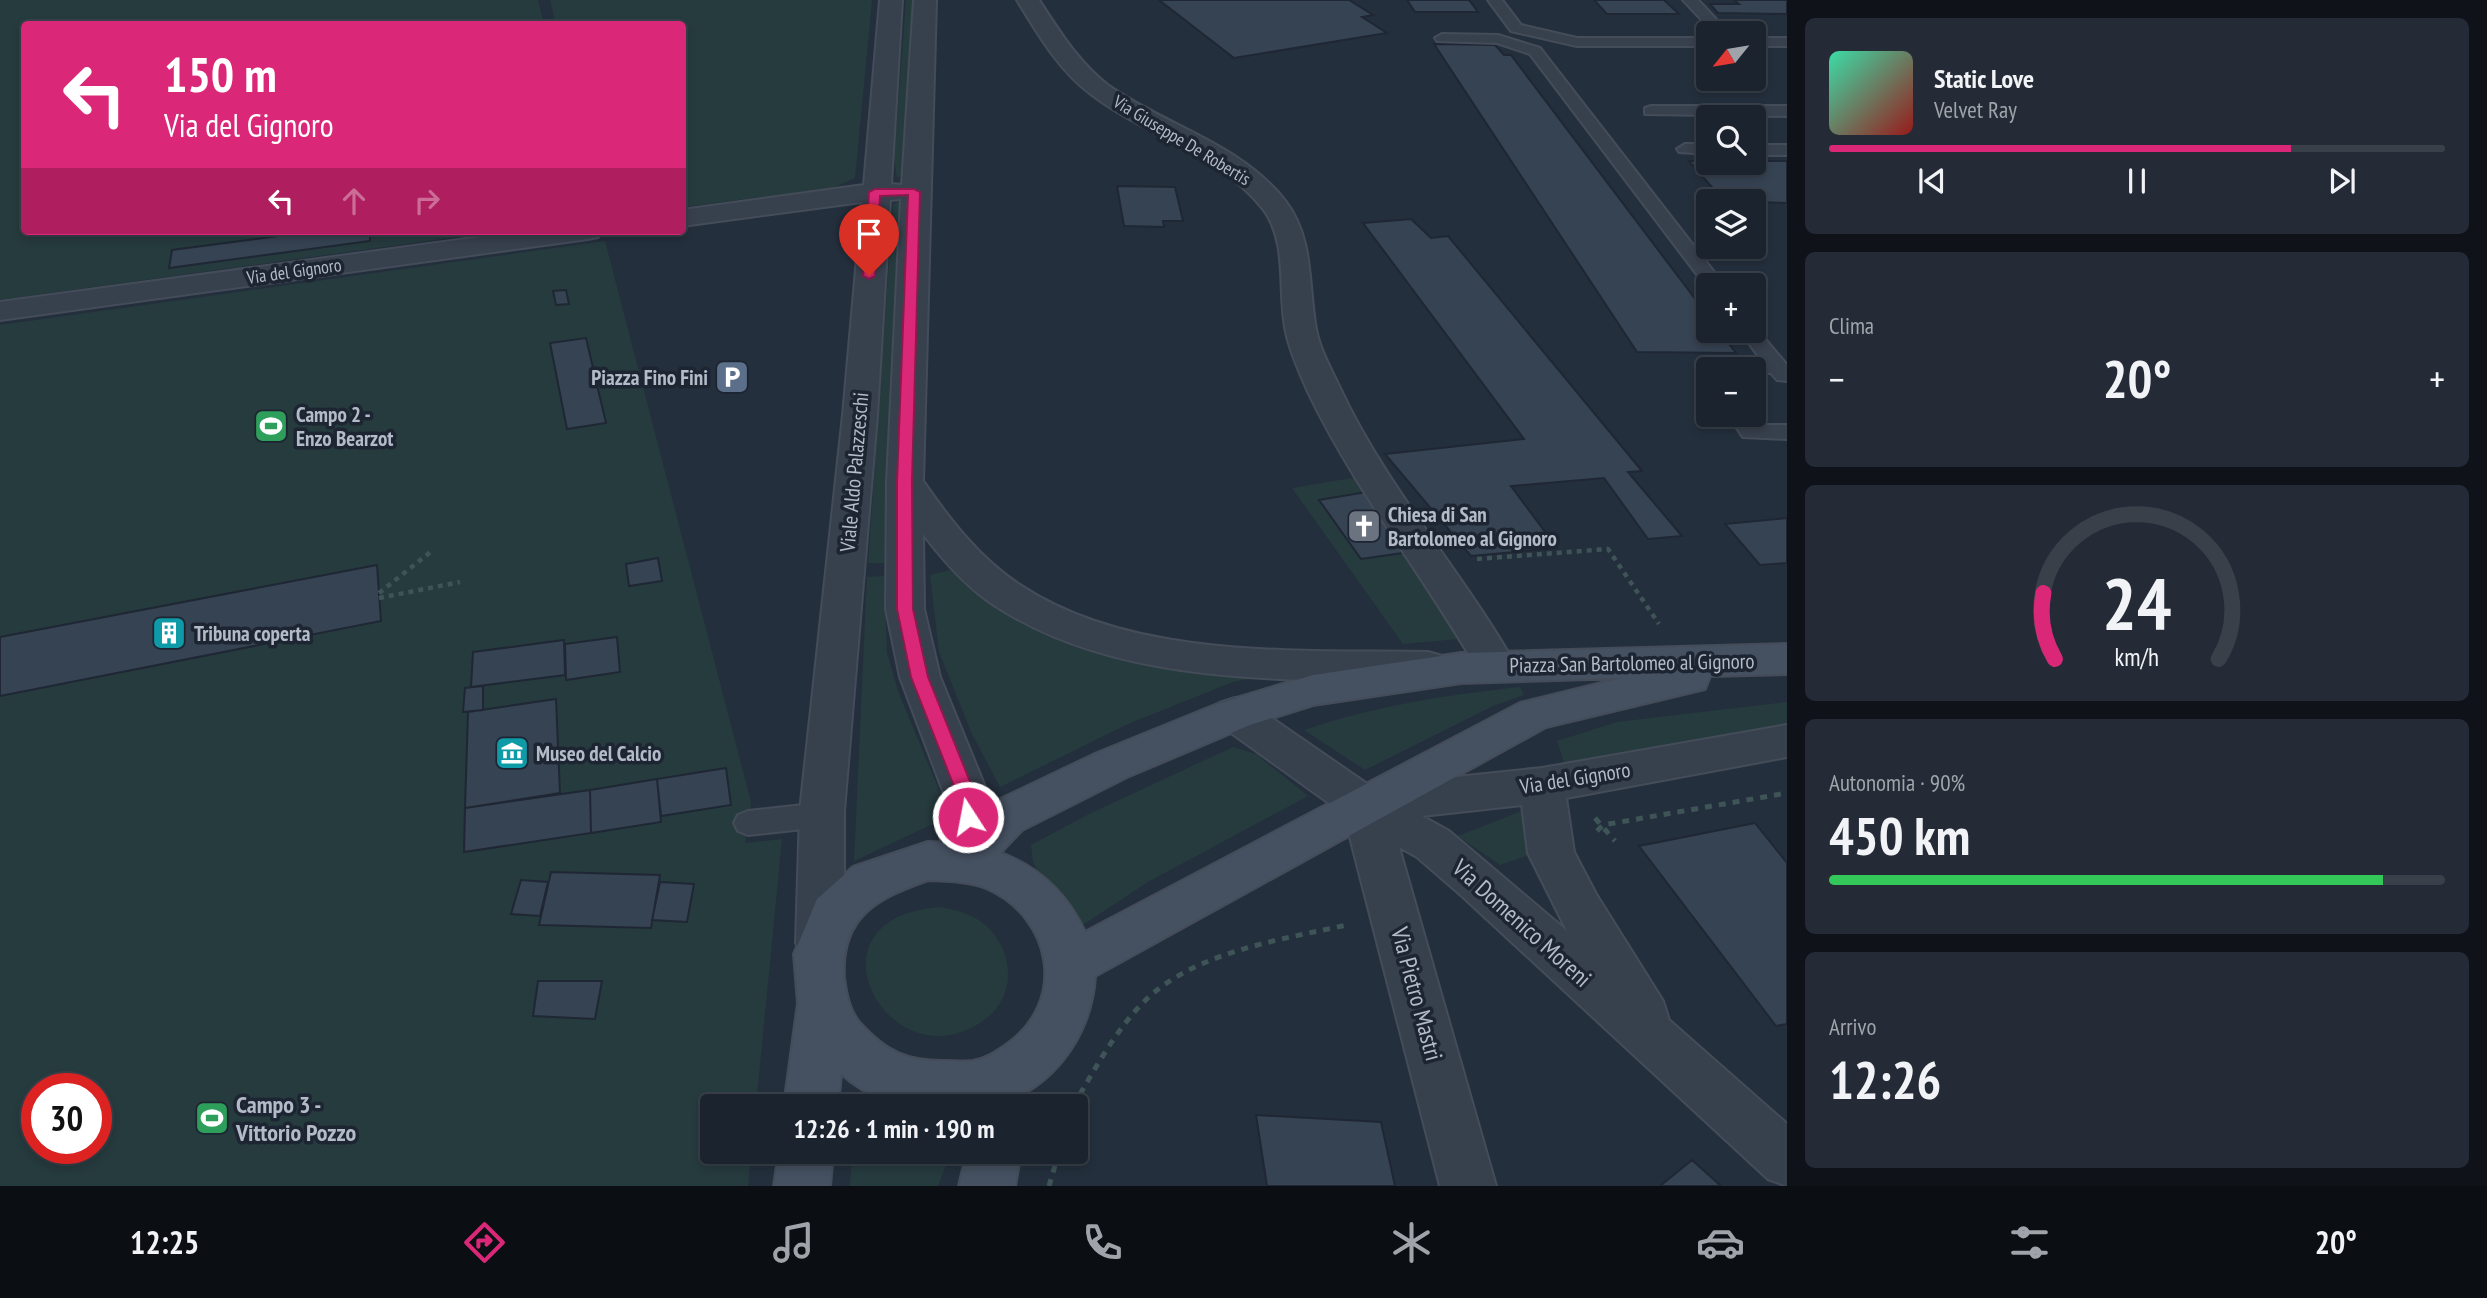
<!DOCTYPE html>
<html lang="it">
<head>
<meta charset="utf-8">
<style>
  :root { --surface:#1b232e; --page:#242b36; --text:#f1f3f6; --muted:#a0a4aa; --line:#39404a; --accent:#db2777 }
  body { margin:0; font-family:"PT Sans Narrow",sans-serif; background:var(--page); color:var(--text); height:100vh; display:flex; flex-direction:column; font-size:26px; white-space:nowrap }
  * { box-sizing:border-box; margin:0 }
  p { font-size:23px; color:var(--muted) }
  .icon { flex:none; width:38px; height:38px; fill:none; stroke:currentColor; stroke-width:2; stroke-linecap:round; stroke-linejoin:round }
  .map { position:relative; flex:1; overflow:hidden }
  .panel { display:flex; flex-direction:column; gap:18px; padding:18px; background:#0f1319; width:700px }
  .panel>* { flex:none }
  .hud { position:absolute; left:21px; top:21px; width:665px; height:214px; border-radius:7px; box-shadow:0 4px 10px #0003,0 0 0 2px var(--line); background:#db2777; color:#fff; overflow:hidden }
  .needle { width:46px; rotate:240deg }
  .tools { position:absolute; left:1696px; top:21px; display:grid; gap:14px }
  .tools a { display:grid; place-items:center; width:70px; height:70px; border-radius:7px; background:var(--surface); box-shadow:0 4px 10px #0003,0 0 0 2px var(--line); font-size:35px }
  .speed { position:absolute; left:21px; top:1073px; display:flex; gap:14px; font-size:35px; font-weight:700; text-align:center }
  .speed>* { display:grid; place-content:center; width:91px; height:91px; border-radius:50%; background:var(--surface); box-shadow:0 4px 10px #0003,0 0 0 2px var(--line); line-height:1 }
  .speed .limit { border:10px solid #d22; background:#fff; color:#111 }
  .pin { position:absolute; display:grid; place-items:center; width:60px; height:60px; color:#fff; margin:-72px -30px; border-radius:50% 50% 50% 0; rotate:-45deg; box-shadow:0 0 7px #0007 }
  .pin .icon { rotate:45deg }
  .me { position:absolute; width:77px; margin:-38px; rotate:349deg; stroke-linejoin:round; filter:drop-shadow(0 0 5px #0008) }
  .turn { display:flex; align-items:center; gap:24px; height:147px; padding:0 28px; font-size:32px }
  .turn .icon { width:91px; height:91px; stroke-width:2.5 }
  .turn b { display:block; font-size:49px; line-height:60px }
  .lanes { display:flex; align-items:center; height:66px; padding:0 28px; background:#0003; justify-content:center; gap:35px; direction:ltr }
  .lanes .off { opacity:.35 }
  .big { font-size:52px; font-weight:600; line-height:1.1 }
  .panel .card { flex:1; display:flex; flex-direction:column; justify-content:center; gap:10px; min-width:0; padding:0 24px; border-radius:10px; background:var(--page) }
  .panel .dial { align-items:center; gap:0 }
  .dial svg { height:182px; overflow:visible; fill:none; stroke:var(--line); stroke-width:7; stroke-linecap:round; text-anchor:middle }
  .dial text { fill:var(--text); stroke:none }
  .song { display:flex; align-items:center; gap:21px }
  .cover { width:84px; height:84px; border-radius:10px; background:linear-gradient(135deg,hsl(160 70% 55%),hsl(0 70% 35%)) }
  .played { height:7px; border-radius:4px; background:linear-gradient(90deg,var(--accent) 75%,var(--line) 75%) }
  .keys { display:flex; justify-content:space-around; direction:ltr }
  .heat { display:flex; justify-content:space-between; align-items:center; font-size:38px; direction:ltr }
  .charge { height:10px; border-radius:5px; background:linear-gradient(90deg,#34c759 90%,var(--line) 0) }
  .trip { position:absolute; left:700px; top:1094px; width:388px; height:70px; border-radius:7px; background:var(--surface); box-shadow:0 4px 10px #0003,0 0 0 2px var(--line); font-weight:600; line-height:70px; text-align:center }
  .dock { display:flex; height:112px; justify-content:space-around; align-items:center; background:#0b0e12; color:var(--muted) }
  .dock .icon { width:49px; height:49px }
  .dock .active { color:var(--accent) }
  .dock b { font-size:32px; color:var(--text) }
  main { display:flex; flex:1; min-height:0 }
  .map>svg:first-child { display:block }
  .green { fill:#263b3e; fill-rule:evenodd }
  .building { fill:#364353; stroke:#1f2734; stroke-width:2 }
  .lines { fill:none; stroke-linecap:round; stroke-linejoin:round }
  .service-casing { stroke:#444c59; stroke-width:4 }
  .minor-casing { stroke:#444c59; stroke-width:4 }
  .secondary-casing { stroke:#444c59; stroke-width:4 }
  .path-far1 { stroke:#3e5456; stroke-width:4.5; stroke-dasharray:5 5; stroke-linecap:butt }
  .path { stroke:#3e5456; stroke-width:5; stroke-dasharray:7 7; stroke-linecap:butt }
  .service { fill:#37404d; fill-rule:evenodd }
  .minor { fill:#37404d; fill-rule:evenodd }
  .secondary { fill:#455060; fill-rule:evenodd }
  .route { fill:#db2777; stroke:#8e194d; stroke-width:2 }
  .labels { text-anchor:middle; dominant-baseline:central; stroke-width:7; stroke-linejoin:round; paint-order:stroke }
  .far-street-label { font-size:18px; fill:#b3bbc8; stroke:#1d2532 }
  .poi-label { font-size:21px; font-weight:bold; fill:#b3bbc8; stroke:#1d2532; text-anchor:start }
  .street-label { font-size:21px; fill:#b3bbc8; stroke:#1d2532 }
  .near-street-label { font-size:24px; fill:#b3bbc8; stroke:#1d2532 }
  .near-poi-label { font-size:24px; font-weight:bold; fill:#b3bbc8; stroke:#1d2532; text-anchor:start }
</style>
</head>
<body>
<main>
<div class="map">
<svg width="1787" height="1186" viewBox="0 0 1787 1186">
  <rect width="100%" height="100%" fill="#242f3d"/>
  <!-- green -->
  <path class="green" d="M0,0H538L544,24H24V231H499L0,300Z
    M550,0H872L855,178L833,188L683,207L682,24H556Z
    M906,0H914L905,174L897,178L894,157Z
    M899,202L902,207L885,563H868L893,204Z
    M605,241L751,802L745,843L782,839L756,1106H712V1152H751L748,1186H0V325ZM37,1088H96V1148H37Z
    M1358,477L1469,638L1403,644L1292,488Z
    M954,569C1040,657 1144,663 1259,677L1233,682L1128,724L1000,787L972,734L939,652L930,575Z
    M884,576L887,653L899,694L950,816L854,861L867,577Z
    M1520,687L1524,695L1493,706L1365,770L1304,730C1374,706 1446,695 1520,687Z
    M1787,702V726L1565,766L1557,741L1617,722Z
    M1233,747L1256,754L1308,796L1148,882L1069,934L1033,862L1031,845L1091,813Z
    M1532,807L1535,853L1500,865L1458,836Z
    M940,907C955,910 967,912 980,921C1011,942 1020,991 988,1017C894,1093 793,918 940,907Z
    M852,1152H951L938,1186H850Z"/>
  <!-- building -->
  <path class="building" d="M1159,0H1349L1373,15L1362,17L1387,33L1234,58Z
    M1407,0H1469L1478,12H1415Z
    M1594,0H1664L1679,14H1607Z
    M1734,0H1787V14L1718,13L1710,4H1739Z
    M1434,44L1495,45L1504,55H1511L1708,316V331H1719L1736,353L1637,352Z
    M1689,161H1787V203L1724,201Z
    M1117,186L1175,187L1183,221H1163L1164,227L1124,226Z
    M1411,219L1431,238L1448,236L1642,471L1628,472L1682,536L1648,539L1604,478L1511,486L1557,548L1471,556L1385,454L1524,439L1363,223Z
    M317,231H370V241L169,268L172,250Z
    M566,290L569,304L556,305L553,291Z
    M586,338L606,423L567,429L550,343Z
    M1366,492L1410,552L1361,559L1319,500Z
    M1787,518V563L1760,565L1725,524Z
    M658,558L662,581L629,586L626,564Z
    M377,565L381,621L0,696V637Z
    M617,637L620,672L566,680L565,644Z
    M564,640L565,675L471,687L473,652Z
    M483,686V710L463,712L465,688Z
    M556,699L560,793L465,808L468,712Z
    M726,768L731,805L661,816L657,779Z
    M657,779L661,822L591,833L590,790Z
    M590,790L591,833L464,852L465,808Z
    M1755,823L1787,863V1024L1776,1026L1639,846Z
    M551,872L660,875L651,928L539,925Z
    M521,880L548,882L540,916L511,914Z
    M660,882L694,884L687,922L652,920Z
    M538,981H602L595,1019L533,1016Z
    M1256,1115L1381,1122L1395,1186H1267Z
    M1692,1160L1721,1186H1660Z"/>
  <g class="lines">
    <!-- service casing -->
    <g class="service-casing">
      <path id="service" d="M1488,0H1502L1521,25L1577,38H1708V46H1577L1511,31Z
        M1683,0H1698L1729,33H1714Z
        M1442,34L1498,35L1540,48L1724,285H1708V289L1530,54L1497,43L1437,41L1435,38Z
        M1754,38H1787V46H1754Z
        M1651,106H1787V116L1645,114V108Z
        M1685,144H1708V154L1679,152L1677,149Z
        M1754,145H1787V155H1754Z
        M1754,326L1787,365V381L1777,380L1771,373H1754V369H1708V377L1701,375L1696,368L1706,362L1762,361L1740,331H1754Z
        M1728,415H1750L1757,425H1787V439L1743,437Z
        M822,803L832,807L836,815L832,823L822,827L748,835L738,831L734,823L738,815L748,811Z"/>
    </g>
    <!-- minor casing -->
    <g class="minor-casing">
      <path id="minor" d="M880,0H902L891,184L902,185L914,0H936L923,481C950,520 980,559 1020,585C1132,660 1299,650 1428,652L1442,656L1448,667L1442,678L1428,682C1285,679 1119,687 994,605C966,587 943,560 923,534L924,609L940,677L990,799L984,863L977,877L961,882L945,877L938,863L946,799L900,677L886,609L887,482L901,199L890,200L877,415L844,811V943L837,958L820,964L803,958L796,943L800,811L843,415L862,202L682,226V210L864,185Z
        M1017,0H1039C1059,31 1079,63 1109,86C1166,126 1242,144 1286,202C1314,239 1308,285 1316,329C1320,350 1331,369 1340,388C1386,487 1462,571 1516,666L1510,677L1496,681L1482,677C1427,580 1356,492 1308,392C1300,373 1290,353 1286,332C1277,293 1289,243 1263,209C1220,154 1146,136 1092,95C1059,71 1038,34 1017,0Z
        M525,231H602L598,237L588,239L0,320V302Z
        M1235,698L1250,703L1370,786L1542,768L1787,725V757L1566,798L1574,852L1596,894L1663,1001L1669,1020L1787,1124V1186L1768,1179L1462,896L1417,857L1399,847L1496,1186H1440L1344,814L1220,725L1214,714L1220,703ZM1522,805L1528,853L1567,931L1449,831L1422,816Z"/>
    </g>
    <!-- secondary casing -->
    <g class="secondary-casing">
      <path id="secondary" d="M1787,644V674L1710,676L1705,689L1546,727L1095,976C1092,1036 1050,1095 987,1106C972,1109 954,1106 939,1106C903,1106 868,1100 841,1073L838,1106H784L798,1003L794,954L817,899L853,867L928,842L951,843L990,804L1097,753L1220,703L1313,675L1461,653ZM1622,678L1520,703L1085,932C1067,894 1040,867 1000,853L1022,830L1127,777L1250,725L1313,705L1461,683ZM928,880C947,881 969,881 986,888C1053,917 1068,1002 1006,1045C996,1052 986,1059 973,1061C965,1062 955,1061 947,1061C907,1062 886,1052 859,1022C849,1010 846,993 844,978C840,917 877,898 928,880Z
        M779,1152H833L830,1186H774Z
        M967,1152H1021L1015,1186H959Z"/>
    </g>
    <!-- path-far1 -->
    <path class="path-far1" d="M1477,559L1608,549L1659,624
      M379,593L433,550
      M379,598L460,582"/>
    <!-- path -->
    <path class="path" d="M1595,818L1615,841
      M1597,831L1603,825L1787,793
      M1073,1106C1097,1066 1123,1015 1161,987C1211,950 1287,938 1347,925
      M1049,1186L1059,1152"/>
    <!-- service -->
    <use href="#service" class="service"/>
    <!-- minor -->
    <use href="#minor" class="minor"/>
    <!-- secondary -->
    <use href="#secondary" class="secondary"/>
  </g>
  <!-- route -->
  <path class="route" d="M914,189L920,192L912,482L913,609L928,677L977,799V817L968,824L959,817V799L911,677L897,609V482L908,195L880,196L875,276L869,279L863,276L869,192L875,189Z"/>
  <!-- icons -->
  <defs>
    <g id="parking-square" transform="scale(1.75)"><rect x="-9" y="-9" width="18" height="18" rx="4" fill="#5c6f8a" stroke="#1d2532"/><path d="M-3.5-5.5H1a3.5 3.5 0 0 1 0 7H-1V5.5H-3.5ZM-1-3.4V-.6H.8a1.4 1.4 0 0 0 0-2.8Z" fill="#fff"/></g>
    <g id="stadium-square" transform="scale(1.75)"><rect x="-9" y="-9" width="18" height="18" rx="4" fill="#2e9e5b" stroke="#1d2532"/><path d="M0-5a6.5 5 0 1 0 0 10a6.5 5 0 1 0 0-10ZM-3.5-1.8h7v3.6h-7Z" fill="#fff"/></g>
    <g id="church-square" transform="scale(1.75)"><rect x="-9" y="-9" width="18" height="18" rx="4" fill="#6b7280" stroke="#1d2532"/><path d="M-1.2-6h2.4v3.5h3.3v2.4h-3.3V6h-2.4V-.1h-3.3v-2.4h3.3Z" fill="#fff"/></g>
    <g id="building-square" transform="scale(1.75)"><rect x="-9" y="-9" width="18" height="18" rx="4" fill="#0f9aa8" stroke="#1d2532"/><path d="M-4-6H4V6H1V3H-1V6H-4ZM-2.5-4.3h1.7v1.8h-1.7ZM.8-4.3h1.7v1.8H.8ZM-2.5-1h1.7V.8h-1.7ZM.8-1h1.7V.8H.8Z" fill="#fff"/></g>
    <g id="museum-square" transform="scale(1.75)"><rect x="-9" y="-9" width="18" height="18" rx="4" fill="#0f9aa8" stroke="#1d2532"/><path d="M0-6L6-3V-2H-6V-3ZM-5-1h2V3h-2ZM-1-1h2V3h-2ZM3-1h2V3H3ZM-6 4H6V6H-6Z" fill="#fff"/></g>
  </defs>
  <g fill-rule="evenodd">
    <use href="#parking-square" x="732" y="377"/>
    <use href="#stadium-square" x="271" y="426"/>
    <use href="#church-square" x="1364" y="526"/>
    <use href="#building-square" x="169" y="633"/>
    <use href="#museum-square" x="512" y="753"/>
    <use href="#stadium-square" x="212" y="1118"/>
  </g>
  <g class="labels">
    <!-- far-street labels -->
    <g class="far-street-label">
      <text transform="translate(1182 140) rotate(31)">Via Giuseppe De Robertis</text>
      <text transform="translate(294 271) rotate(-8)">Via del Gignoro</text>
    </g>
    <!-- poi labels -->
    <g class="poi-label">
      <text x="708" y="377" text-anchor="end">Piazza Fino Fini</text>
      <text x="296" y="414">Campo 2 -<tspan x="296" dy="24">Enzo Bearzot</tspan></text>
      <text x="1388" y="514">Chiesa di San<tspan x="1388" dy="24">Bartolomeo al Gignoro</tspan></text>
      <text x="194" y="633">Tribuna coperta</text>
      <text x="536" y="753">Museo del Calcio</text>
    </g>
    <!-- street labels -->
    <g class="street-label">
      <text transform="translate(854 472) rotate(-85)">Viale Aldo Palazzeschi</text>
      <text transform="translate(1632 663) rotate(-1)">Piazza San Bartolomeo al Gignoro</text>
      <text transform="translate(1575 778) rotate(-9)">Via del Gignoro</text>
    </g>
    <!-- near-street labels -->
    <g class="near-street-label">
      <text transform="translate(1522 923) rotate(42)">Via Domenico Moreni</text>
      <text transform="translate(1417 994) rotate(75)">Via Pietro Mastri</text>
    </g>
    <!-- near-poi labels -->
    <g class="near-poi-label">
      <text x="236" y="1104">Campo 3 -<tspan x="236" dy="28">Vittorio Pozzo</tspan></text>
    </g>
  </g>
</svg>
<div class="tools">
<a><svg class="needle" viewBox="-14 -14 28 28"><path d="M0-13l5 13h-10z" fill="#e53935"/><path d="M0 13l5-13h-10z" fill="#a0a4aa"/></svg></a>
<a><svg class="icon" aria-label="search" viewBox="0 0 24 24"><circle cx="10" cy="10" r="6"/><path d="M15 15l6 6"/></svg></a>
<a><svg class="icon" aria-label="layers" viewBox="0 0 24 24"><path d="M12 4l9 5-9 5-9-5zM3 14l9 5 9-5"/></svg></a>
<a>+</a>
<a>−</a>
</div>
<div class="speed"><div class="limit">30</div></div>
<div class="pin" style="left:869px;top:276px;background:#d93025"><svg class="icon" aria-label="arrive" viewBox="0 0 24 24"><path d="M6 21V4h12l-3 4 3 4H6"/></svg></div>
<svg class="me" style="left:968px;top:817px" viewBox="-20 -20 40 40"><circle r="17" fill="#db2777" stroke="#fff" stroke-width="3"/><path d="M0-11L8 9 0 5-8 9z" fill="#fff"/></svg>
<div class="trip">12:26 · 1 min · 190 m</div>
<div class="hud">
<div class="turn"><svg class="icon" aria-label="left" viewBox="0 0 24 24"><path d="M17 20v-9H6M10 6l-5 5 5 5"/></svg><div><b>150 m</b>Via del Gignoro</div></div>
<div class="lanes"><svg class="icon" aria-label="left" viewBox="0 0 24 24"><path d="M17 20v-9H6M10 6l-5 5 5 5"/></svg><svg class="icon off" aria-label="ahead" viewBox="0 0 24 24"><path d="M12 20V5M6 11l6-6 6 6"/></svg><svg class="icon off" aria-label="right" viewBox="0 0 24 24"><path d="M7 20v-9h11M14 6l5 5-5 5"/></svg></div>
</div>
</div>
<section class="panel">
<div class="card">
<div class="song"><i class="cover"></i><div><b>Static Love</b><p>Velvet Ray</p></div></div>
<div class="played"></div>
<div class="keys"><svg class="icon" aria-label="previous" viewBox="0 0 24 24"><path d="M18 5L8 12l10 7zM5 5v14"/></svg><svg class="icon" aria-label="pause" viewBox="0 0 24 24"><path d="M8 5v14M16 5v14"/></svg><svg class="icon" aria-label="next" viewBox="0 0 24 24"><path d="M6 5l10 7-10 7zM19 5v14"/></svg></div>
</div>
<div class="card"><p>Clima</p>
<div class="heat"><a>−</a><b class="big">20°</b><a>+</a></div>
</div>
<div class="card dial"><svg viewBox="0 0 100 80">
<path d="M14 69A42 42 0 1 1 86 69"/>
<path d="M14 69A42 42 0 0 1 9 40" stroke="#db2777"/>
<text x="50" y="56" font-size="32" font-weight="700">24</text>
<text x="50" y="72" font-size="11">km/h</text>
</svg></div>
<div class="card"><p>Autonomia · 90%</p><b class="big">450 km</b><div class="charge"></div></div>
<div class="card"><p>Arrivo</p><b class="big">12:26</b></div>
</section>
</main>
<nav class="dock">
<b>12:25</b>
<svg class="icon active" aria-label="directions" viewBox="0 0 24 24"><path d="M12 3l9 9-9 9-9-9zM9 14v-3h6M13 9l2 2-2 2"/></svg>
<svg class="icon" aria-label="music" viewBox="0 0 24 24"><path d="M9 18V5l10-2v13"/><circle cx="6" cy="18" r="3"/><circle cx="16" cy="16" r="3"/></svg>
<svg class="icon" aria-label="phone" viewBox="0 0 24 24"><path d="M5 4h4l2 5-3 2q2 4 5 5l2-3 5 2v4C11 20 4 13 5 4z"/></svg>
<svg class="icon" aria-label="climate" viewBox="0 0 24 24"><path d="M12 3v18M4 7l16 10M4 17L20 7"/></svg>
<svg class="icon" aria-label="car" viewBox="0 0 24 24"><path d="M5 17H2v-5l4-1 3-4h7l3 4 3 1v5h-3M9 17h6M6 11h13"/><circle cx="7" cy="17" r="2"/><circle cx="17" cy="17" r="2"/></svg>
<svg class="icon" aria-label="filters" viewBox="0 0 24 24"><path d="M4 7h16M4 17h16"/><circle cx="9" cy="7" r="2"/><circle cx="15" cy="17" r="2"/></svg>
<b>20°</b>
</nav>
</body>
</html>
